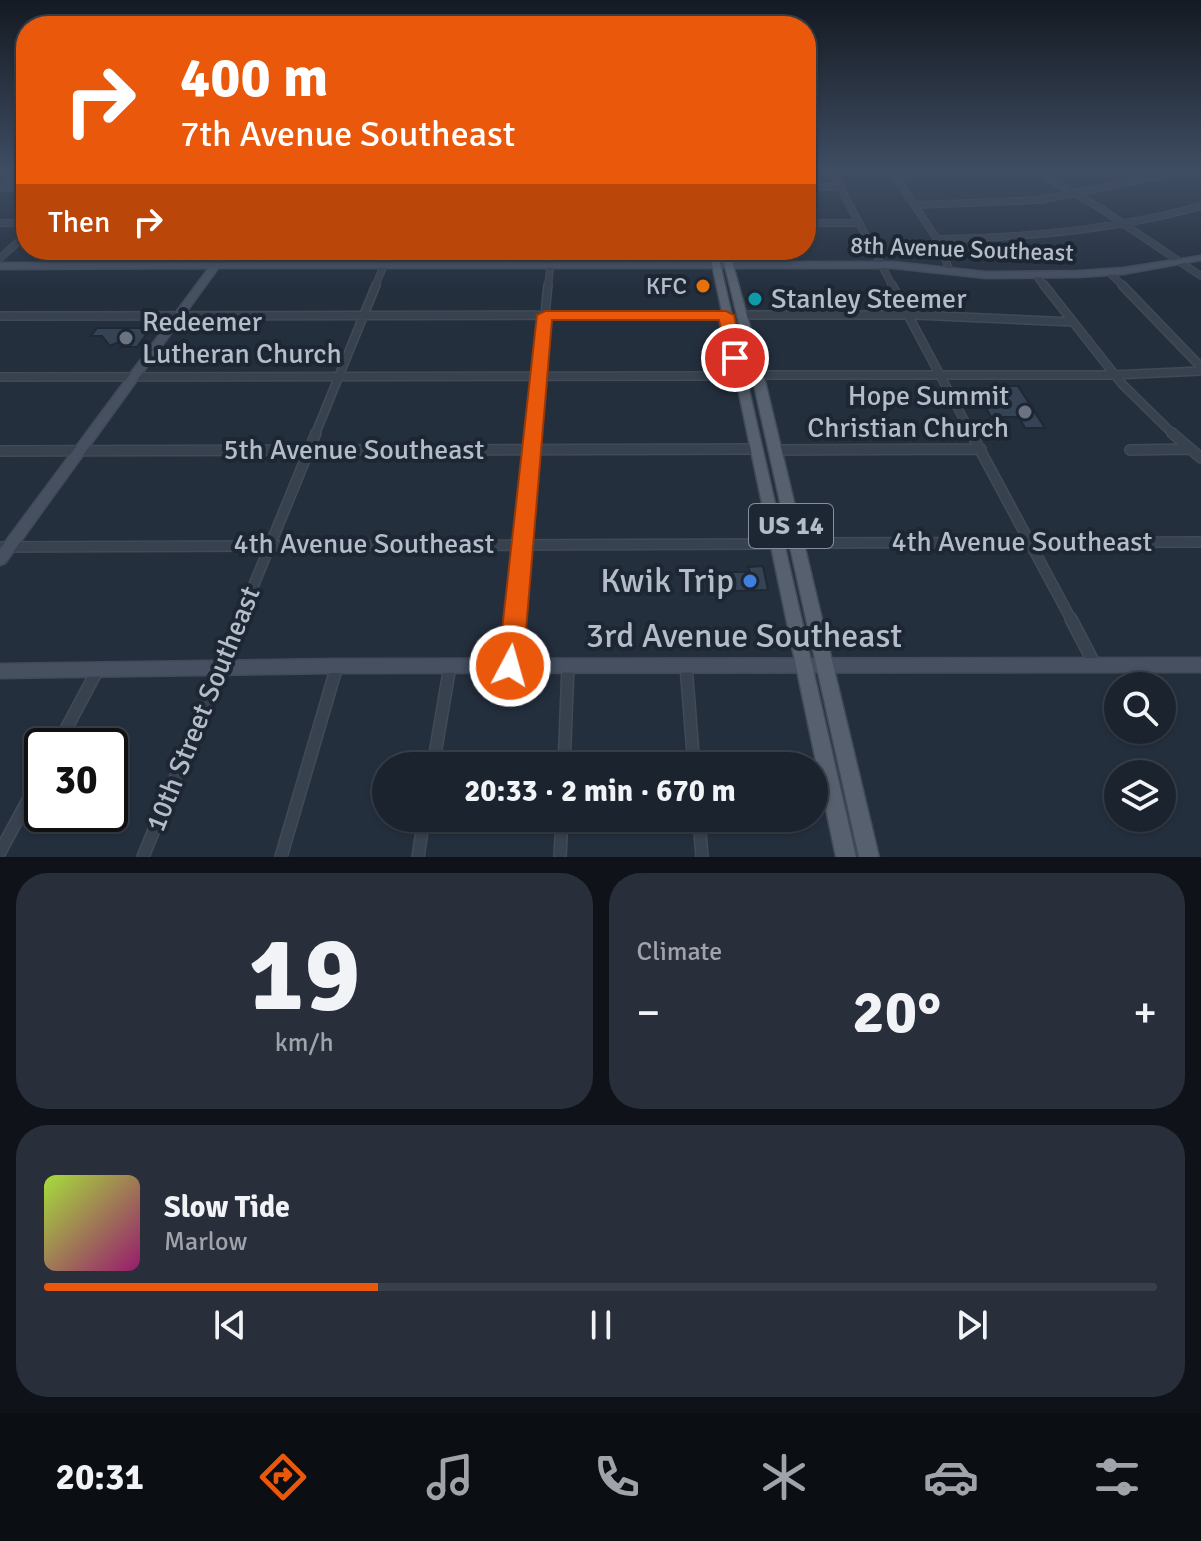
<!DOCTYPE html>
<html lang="en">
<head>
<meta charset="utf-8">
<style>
  :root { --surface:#1b232e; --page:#282f3a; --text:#f1f3f6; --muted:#a0a4aa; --line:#39404a; --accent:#ea580c }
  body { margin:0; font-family:Signika,sans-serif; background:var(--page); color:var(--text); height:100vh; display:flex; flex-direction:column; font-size:30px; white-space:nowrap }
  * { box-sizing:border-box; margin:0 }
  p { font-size:26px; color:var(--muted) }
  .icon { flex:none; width:44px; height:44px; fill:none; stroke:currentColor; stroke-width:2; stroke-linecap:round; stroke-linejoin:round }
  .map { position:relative; height:857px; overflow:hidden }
  .panel { display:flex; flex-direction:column; gap:16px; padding:16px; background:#0f1319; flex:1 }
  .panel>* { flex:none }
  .guide { position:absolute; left:16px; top:16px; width:800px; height:244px; border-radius:32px; box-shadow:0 2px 6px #0004,0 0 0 2px var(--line); background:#ea580c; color:#fff; overflow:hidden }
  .controls { position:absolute; left:1104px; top:672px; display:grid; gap:16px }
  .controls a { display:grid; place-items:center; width:72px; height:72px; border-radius:50%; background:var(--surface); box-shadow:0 2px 6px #0004,0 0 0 2px var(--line); font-size:40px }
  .speed { position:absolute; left:24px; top:728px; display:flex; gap:16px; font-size:40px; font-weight:700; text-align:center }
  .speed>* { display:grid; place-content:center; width:104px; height:104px; border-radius:50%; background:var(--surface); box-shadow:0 2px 6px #0004,0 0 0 2px var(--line); line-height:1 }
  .speed .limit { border:4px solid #111; border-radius:12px; background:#fff; color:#111 }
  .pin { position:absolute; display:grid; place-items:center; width:68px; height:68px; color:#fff; margin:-34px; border:4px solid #fff; border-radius:50%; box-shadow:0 2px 8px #0007 }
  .me { position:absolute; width:88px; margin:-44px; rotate:6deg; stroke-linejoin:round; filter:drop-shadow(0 0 6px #0008) }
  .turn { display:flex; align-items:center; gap:28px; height:168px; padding:0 32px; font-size:36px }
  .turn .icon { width:104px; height:104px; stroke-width:2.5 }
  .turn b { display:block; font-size:56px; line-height:68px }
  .then { display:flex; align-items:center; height:76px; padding:0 32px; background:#0003; gap:16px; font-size:30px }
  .big { font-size:60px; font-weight:800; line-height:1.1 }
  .panel .tile { flex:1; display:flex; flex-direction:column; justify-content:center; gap:12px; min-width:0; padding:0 28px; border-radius:32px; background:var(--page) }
  .panel .dial { align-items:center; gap:0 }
  .dial b { font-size:104px; line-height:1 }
  .song { display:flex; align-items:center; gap:24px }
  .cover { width:96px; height:96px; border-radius:12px; background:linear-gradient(135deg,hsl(80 70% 55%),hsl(320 70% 35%)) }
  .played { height:8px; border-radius:4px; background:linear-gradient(90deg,var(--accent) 30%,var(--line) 30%) }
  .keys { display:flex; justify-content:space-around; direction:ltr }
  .heat { display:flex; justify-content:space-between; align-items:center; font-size:44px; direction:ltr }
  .panel .tiles { flex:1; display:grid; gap:16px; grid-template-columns:1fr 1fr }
  .tile:last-child { grid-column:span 2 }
  .trip { position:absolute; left:372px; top:752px; width:456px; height:80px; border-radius:40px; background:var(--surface); box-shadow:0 2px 6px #0004,0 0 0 2px var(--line); font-weight:800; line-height:80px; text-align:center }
  .dock { display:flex; height:128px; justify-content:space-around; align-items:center; background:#0b0e12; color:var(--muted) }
  .dock .icon { width:56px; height:56px }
  .dock .active { color:var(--accent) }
  .dock b { font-size:36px; color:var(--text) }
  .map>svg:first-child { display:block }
  .building { fill:#364354; stroke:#1f2835; stroke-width:2 }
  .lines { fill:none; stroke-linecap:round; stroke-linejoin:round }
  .street-far3-casing { stroke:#414a57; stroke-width:8 }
  .street-far2-casing { stroke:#414a57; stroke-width:10 }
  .street-far1-casing { stroke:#414a57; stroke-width:12 }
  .street-casing { stroke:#414a57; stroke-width:14 }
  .secondary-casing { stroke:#414a57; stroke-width:3 }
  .primary-casing { stroke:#414a57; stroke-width:3 }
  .street-far3 { stroke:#38414e; stroke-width:6 }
  .street-far2 { stroke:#38414e; stroke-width:7 }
  .street-far1 { stroke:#38414e; stroke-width:9 }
  .street { stroke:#38414e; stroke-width:11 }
  .secondary { fill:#465061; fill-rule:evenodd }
  .primary { fill:#56606e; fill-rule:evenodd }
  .route { fill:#ea580c; stroke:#983908; stroke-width:2 }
  .food-dot { fill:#e8710a; stroke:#1d2633; stroke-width:3 }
  .culture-dot { fill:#0f9aa8; stroke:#1d2633; stroke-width:3 }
  .worship-dot { fill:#6b7280; stroke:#1d2633; stroke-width:3 }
  .shop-dot { fill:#3f7fe0; stroke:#1d2633; stroke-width:3 }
  .labels { text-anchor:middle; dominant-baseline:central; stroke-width:8; stroke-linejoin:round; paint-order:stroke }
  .far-street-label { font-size:24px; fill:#b4bcc9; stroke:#1d2633 }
  .far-poi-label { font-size:24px; fill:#b4bcc9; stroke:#1d2633; text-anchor:end }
  .shield { fill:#1d2633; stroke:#878f9c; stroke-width:2 }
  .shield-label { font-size:26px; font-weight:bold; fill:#b4bcc9 }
  .poi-label { font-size:28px; fill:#b4bcc9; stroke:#1d2633; text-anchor:start }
  .street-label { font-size:28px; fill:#b4bcc9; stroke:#1d2633 }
  .near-poi-label { font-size:34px; fill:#b4bcc9; stroke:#1d2633; text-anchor:end }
  .near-street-label { font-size:34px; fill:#b4bcc9; stroke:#1d2633 }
</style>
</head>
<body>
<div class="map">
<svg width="1201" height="857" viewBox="0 0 1201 857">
  <rect width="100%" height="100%" fill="#242f3e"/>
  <!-- building -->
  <path class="building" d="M605,250H653L654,258L605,257Z
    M97,328H151L137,347H121L128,338L110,346L102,336H91Z
    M1002,386H1018L1045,428H1025L1019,417H991L978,393H1007Z
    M763,566L768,590L735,591L732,572H750L748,567Z"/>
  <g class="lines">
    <!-- street-far3 casing -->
    <g class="street-far3-casing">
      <path id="street-far3" d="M831,170L893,287
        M891,170L937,239L950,271
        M1033,170L1100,208L1201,276
        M895,175L1002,170
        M806,187H841
        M0,188L24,170
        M1,188H26
        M915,205L1040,200L1190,170
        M0,223H26
        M806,223H859
        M937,239C1027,238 1114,230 1201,206
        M0,258L26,235
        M215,266L226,250
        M1109,272L1124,287
        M1035,274L1045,287
        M375,287L390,250
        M548,287L552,250"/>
    </g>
    <!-- street-far2 casing -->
    <g class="street-far2-casing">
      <path id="street-far2" d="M892,285L972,435
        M1044,285L1122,384L1174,435
        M1122,285L1201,367
        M742,315H916L1073,322
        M0,316L726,315
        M757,375H1114L1201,371
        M0,377L738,376
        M315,435L376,285
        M533,435L548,285"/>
    </g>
    <!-- street-far1 casing -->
    <g class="street-far1-casing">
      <path id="street-far1" d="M971,433L1072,621
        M1172,433L1201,458
        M774,450L981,449
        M1130,450L1189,449
        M0,451L755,449
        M795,543L1201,542
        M0,547L776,544
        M239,621L316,433
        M515,621L534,433"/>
    </g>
    <!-- street casing -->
    <g class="street-casing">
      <path id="street" d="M1071,619L1095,665
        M510,666L515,619
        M686,666L694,766
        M57,746L98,669
        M433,766L450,666
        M564,766L568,666
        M699,818L702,857
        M0,852L42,774
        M143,857L240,619
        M281,857L337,666
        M418,857L424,818
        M560,857L562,818"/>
    </g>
    <!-- secondary casing -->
    <g class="secondary-casing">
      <path id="secondary" d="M1201,256V260L1123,274L1078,277L986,278L893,268H218L5,563L0,565V549L209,268L0,269V263L893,262L986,272L1078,271L1123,268Z
        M1201,658V672L337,673L0,678V664L337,659Z"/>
    </g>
    <!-- primary casing -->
    <g class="primary-casing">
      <path id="primary" d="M709,250H717L856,857H836Z
        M721,250H729L766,385L879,857H859L754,385Z"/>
    </g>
    <!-- street-far3 -->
    <use href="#street-far3" class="street-far3"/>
    <!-- street-far2 -->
    <use href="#street-far2" class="street-far2"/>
    <!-- street-far1 -->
    <use href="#street-far1" class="street-far1"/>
    <!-- street -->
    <use href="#street" class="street"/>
    <!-- secondary -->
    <use href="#secondary" class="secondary"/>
    <!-- primary -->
    <use href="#primary" class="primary"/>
  </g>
  <!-- sky -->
  <linearGradient id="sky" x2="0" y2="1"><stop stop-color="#141a22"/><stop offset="0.59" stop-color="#3f4d63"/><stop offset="1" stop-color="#3f4d63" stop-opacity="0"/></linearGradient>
  <rect width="1201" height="290" fill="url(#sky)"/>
  <!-- route -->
  <path class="route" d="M545,311H726L734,315L743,358L735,364L727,358L719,320H552L523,666L519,674L510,678L502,674L498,666L537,315Z"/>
  <!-- markers -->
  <circle class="food-dot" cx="703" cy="286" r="8"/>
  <circle class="culture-dot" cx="755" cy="299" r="8"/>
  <g class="worship-dot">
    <circle cx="126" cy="338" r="8"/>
    <circle cx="1025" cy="412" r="8"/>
  </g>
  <circle class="shop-dot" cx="750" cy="581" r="8"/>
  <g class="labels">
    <!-- far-street labels -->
    <g class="far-street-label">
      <text transform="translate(962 249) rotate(2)">8th Avenue Southeast</text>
    </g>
    <!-- far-poi labels -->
    <g class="far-poi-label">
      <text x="687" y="286">KFC</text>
    </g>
    <!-- shield labels -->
    <rect class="shield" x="749" y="504" width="84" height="44" rx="6"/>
    <g class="shield-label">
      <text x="791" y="526">US 14</text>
    </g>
    <!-- poi labels -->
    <g class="poi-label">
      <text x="771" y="299">Stanley Steemer</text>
      <text x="142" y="322">Redeemer<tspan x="142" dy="32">Lutheran Church</tspan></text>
      <text x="1009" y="396" text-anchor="end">Hope Summit<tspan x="1009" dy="32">Christian Church</tspan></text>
    </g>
    <!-- street labels -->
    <g class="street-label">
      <text x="354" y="450">5th Avenue Southeast</text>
      <text x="1022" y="542">4th Avenue Southeast</text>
      <text x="364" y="544">4th Avenue Southeast</text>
      <text transform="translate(203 709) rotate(-68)">10th Street Southeast</text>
    </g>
    <!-- near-poi labels -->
    <g class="near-poi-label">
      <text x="734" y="581">Kwik Trip</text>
    </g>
    <!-- near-street labels -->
    <g class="near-street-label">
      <text x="744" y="636">3rd Avenue Southeast</text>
    </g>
  </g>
</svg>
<div class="controls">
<a><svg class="icon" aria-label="search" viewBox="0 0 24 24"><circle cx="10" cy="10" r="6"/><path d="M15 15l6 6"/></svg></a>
<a><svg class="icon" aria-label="layers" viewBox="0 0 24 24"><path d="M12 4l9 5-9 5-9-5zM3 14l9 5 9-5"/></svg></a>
</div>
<div class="speed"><div class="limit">30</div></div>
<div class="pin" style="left:735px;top:358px;background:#d93025"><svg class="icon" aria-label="arrive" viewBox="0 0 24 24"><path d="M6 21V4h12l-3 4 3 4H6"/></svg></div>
<svg class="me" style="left:510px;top:666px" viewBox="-20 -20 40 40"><circle r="17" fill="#ea580c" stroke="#fff" stroke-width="3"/><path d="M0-11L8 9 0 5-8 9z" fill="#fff"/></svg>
<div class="trip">20:33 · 2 min · 670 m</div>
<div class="guide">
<div class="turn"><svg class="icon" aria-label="right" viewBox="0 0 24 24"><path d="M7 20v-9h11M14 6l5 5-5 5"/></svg><div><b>400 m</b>7th Avenue Southeast</div></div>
<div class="then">Then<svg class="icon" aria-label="right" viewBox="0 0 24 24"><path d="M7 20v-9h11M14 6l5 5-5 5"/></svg></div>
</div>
</div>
<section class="panel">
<div class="tiles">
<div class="tile dial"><b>19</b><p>km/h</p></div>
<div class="tile"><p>Climate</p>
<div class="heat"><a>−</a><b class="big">20°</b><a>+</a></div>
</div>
<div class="tile">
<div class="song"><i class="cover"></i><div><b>Slow Tide</b><p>Marlow</p></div></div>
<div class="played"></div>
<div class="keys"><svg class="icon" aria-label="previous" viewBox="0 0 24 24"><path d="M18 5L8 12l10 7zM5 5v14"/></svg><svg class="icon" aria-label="pause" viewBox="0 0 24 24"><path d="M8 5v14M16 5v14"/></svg><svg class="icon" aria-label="next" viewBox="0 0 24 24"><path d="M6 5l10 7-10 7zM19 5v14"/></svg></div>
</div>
</div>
</section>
<nav class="dock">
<b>20:31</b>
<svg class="icon active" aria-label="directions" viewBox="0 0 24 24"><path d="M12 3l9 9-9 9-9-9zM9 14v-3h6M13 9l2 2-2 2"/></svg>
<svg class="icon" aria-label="music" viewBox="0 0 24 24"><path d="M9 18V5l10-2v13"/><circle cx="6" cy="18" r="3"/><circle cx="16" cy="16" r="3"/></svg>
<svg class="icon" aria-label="phone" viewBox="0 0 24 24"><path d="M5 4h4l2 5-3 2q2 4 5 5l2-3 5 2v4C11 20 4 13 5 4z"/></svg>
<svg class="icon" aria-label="climate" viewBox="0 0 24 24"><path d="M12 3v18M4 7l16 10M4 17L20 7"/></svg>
<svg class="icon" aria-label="car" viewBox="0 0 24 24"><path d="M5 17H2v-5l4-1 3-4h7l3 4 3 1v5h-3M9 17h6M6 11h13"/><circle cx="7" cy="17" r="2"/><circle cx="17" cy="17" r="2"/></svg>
<svg class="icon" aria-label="filters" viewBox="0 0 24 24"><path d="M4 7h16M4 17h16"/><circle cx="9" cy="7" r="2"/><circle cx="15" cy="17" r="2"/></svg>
</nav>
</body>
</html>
